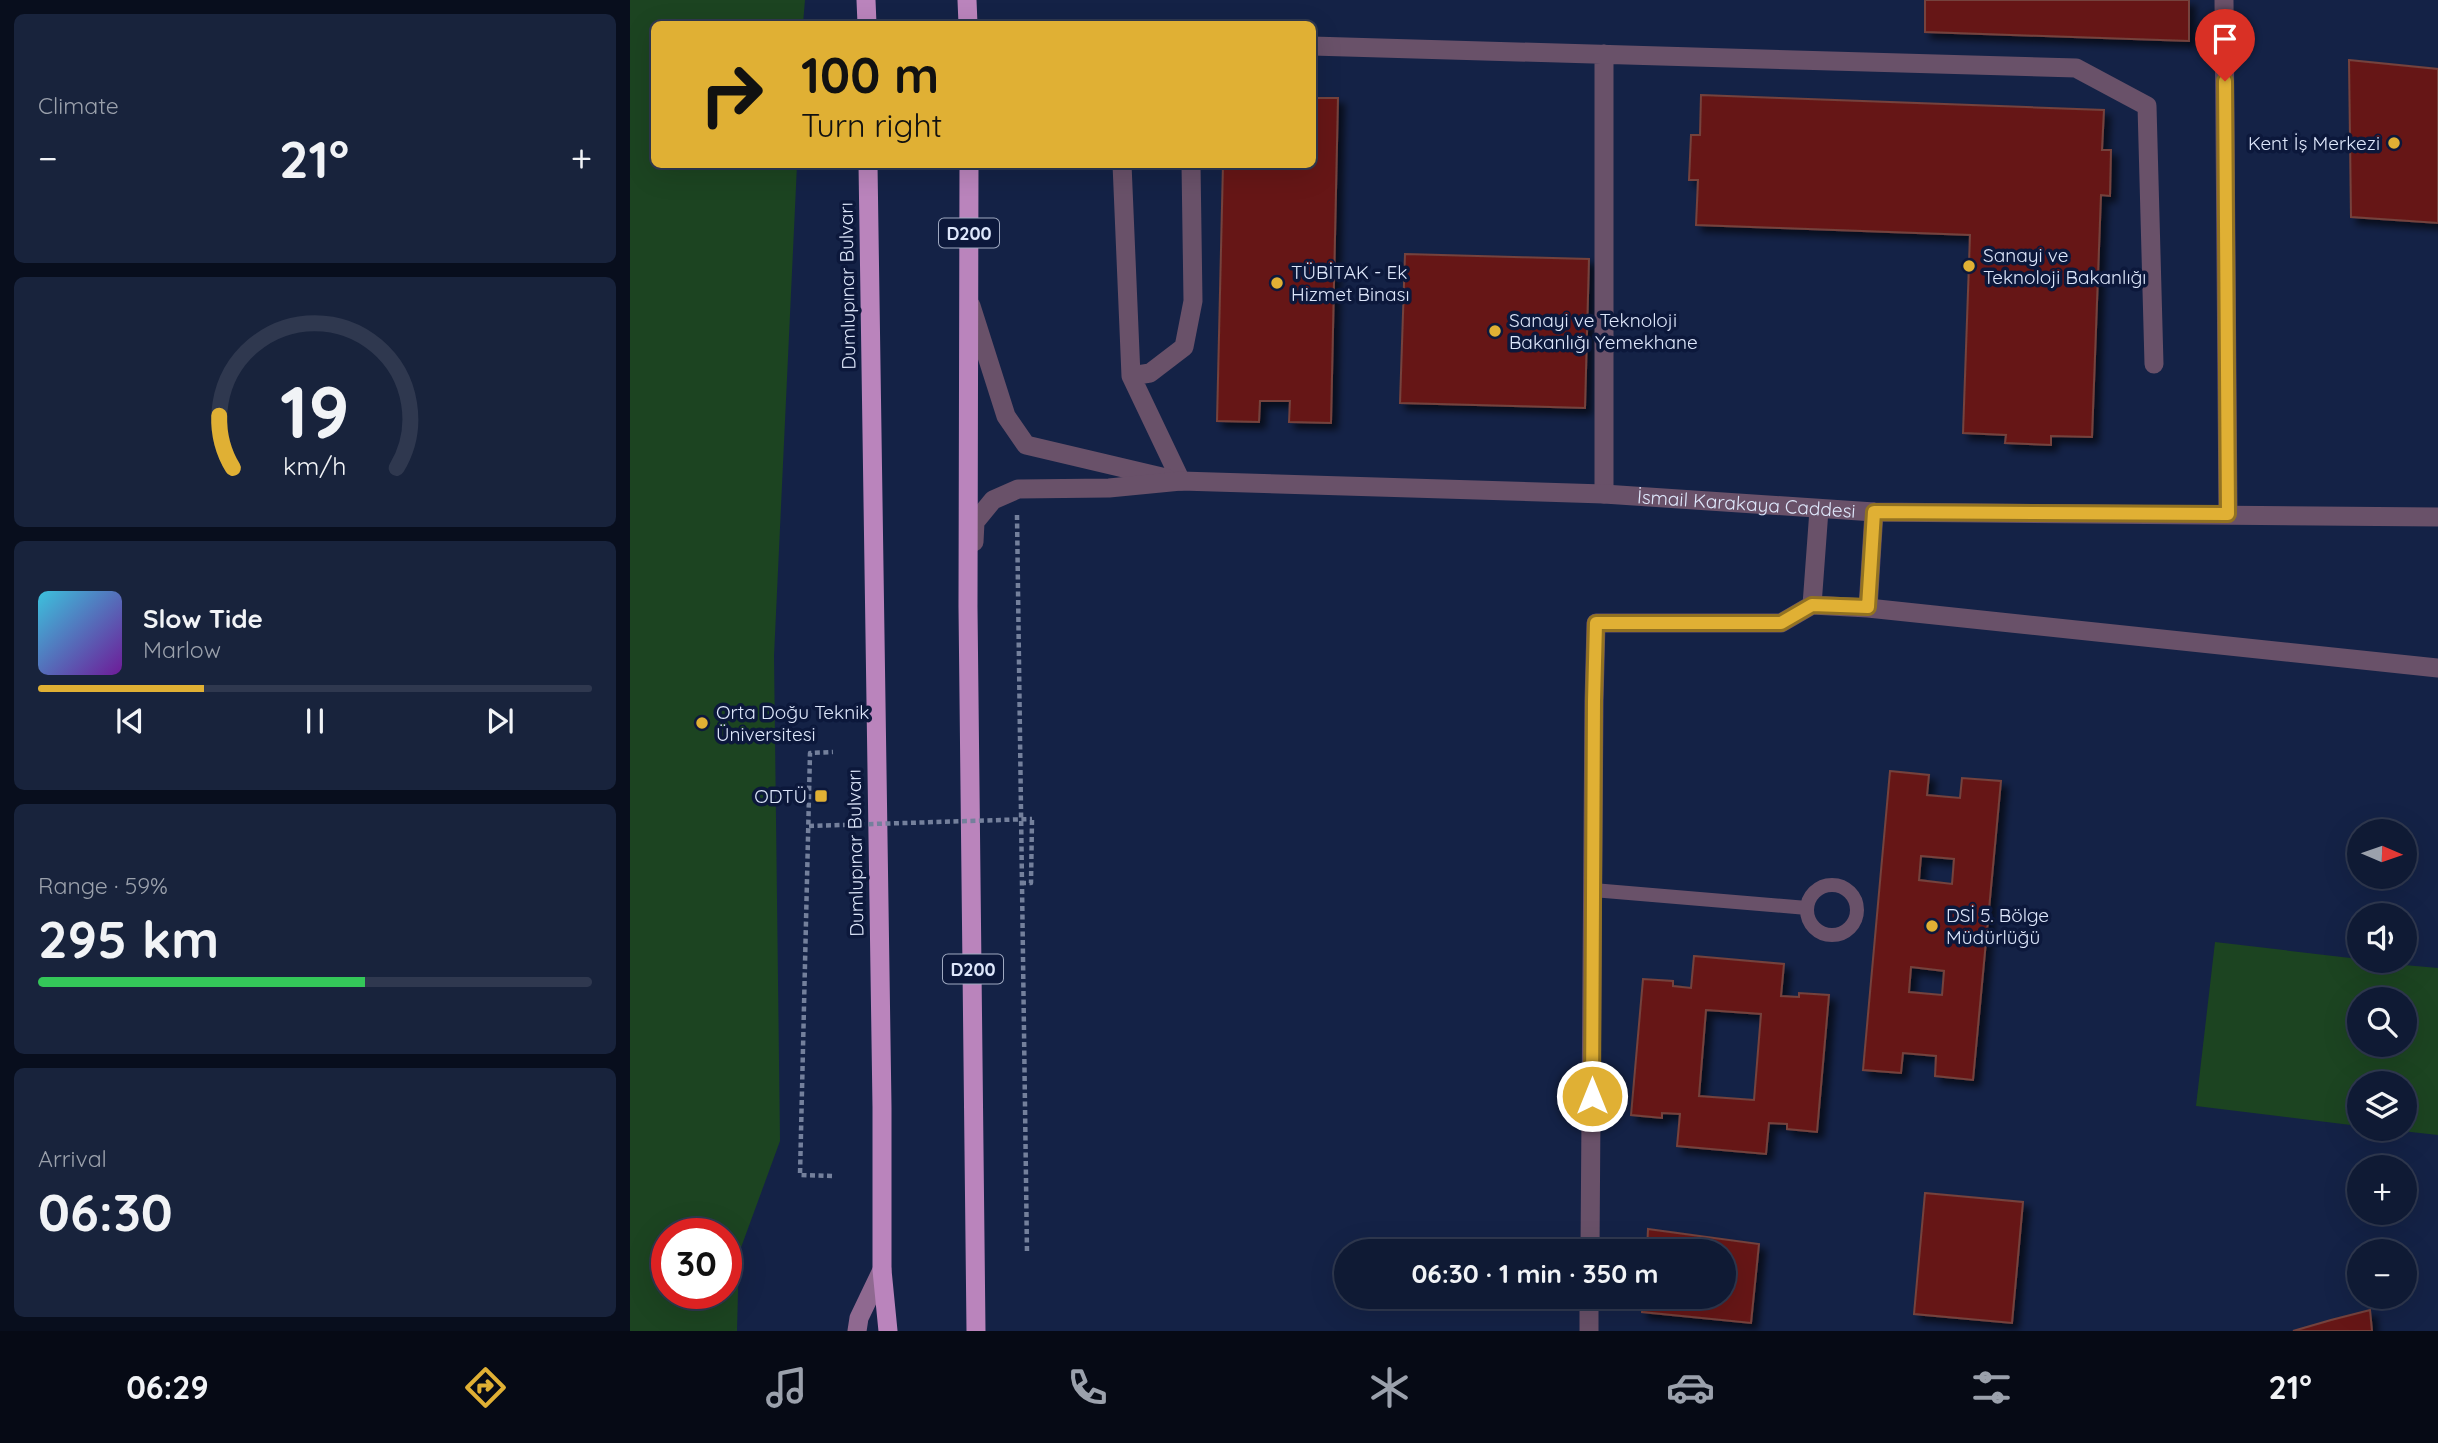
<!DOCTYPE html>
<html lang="en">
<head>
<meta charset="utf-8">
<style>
  :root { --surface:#0f1a34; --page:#18233c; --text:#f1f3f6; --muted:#9ba1ac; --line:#2f384f; --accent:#e0b034 }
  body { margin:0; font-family:Quicksand,sans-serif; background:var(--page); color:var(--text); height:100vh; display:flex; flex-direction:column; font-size:26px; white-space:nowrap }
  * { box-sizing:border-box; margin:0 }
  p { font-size:23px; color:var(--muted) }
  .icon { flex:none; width:38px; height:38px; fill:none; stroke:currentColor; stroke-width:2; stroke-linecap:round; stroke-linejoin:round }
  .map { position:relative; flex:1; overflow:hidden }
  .side { display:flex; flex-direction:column; gap:14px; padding:14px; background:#080e1d; width:630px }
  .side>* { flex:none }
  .top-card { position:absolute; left:21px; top:21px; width:665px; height:147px; border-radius:10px; box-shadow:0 7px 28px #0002,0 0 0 2px var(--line); background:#e0b034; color:#111; overflow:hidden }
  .needle { width:46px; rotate:92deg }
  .tools { position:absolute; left:1717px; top:819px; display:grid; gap:14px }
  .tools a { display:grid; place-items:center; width:70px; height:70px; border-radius:50%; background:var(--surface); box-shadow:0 7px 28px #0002,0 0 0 2px var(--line); font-size:35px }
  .speed { position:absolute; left:21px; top:1218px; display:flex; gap:14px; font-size:35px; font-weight:700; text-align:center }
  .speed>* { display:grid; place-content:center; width:91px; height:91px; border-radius:50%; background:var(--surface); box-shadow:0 7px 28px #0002,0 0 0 2px var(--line); line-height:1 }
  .speed .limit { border:10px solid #d22; background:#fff; color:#111 }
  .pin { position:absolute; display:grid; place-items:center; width:60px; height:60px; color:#fff; margin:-72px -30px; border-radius:50% 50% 50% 0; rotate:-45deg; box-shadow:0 0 7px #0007 }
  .pin .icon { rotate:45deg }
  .me { position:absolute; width:77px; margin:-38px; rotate:0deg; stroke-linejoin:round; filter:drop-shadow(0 0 5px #0008) }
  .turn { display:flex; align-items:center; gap:24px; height:147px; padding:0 35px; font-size:32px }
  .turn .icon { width:91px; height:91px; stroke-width:2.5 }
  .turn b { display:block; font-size:49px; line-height:60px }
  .big { font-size:52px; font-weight:700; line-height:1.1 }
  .side .widget { flex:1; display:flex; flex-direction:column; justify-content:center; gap:10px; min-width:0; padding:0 24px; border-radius:10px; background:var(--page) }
  .side .dial { align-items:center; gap:0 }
  .dial svg { height:182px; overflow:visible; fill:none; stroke:var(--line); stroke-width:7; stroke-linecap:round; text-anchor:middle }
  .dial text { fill:var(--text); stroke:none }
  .song { display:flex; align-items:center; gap:21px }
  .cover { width:84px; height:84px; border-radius:10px; background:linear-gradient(135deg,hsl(190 70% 55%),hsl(280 70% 35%)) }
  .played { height:7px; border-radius:4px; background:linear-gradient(90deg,var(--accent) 30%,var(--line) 30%) }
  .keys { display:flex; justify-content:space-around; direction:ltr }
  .heat { display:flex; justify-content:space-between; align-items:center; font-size:38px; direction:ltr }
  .charge { height:10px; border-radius:5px; background:linear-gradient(90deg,#34c759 59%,var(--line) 0) }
  .trip { position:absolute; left:704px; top:1239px; width:402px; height:70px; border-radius:35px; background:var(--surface); box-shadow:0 7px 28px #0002,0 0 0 2px var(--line); font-weight:700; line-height:70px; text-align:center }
  .tab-bar { display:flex; height:112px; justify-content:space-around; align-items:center; background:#060a15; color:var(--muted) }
  .tab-bar .icon { width:49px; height:49px }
  .tab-bar .on { color:var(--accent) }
  .tab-bar b { font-size:32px; color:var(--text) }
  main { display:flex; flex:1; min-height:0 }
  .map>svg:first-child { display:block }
  .green { fill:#1c4421; fill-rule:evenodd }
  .building { fill:#661917; stroke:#74423d; stroke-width:2; fill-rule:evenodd; filter:url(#shadow) }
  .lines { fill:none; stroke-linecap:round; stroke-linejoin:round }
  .path { stroke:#74809c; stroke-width:4.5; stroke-dasharray:5 3.5; stroke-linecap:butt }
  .service { stroke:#695169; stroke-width:14 }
  .minor { stroke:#695169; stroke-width:19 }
  .tertiary { stroke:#695169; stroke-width:19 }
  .secondary { stroke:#8f6990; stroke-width:19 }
  .trunk { stroke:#ba84bc; stroke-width:19 }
  .path-bridge { stroke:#74809c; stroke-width:4.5; stroke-dasharray:5 3.5; stroke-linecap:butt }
  .route-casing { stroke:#927222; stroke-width:18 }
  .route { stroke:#e0b034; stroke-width:12 }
  .poi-dot { fill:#e0b034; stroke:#0c183b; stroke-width:2.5 }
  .labels { text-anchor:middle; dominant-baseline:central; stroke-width:7; stroke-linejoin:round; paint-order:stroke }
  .shield { fill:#0c183b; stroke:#9fa9c1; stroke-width:2 }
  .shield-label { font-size:18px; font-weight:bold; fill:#dee7fb }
  .poi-label { font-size:19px; fill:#dee7fb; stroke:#0c183b; text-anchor:start }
  .street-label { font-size:19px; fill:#dee7fb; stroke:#0c183b }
</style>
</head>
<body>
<main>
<section class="side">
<div class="widget"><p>Climate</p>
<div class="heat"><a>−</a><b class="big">21°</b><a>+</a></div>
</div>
<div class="widget dial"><svg viewBox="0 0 100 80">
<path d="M14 69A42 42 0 1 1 86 69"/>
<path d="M14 69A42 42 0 0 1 8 46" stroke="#e0b034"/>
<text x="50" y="56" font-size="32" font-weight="700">19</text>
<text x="50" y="72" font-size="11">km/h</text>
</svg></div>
<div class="widget">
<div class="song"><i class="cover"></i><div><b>Slow Tide</b><p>Marlow</p></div></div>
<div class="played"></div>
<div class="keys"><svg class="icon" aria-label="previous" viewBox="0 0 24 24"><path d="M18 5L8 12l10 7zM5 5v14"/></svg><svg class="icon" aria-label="pause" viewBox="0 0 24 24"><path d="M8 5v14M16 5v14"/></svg><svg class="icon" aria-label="next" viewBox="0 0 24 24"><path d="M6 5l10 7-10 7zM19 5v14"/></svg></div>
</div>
<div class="widget"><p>Range · 59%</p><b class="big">295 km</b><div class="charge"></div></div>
<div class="widget"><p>Arrival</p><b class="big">06:30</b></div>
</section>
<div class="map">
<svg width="1808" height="1331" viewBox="0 0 1808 1331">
  <defs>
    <filter id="shadow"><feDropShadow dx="6" dy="6" stdDeviation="3.5" flood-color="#0009"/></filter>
  </defs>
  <rect width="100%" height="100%" fill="#142246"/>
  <!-- green -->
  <path class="green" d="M0,0H175L173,24H24V164L167,165L144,656L150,1141L109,1253L107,1331H0ZM37,1234H96V1293H37Z
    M1585,942L1729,959V961L1808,968V1135L1754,1129H1774V1083H1729V1126L1566,1106ZM1729,999H1774V1045H1729Z"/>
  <!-- building -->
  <path class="building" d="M1295,0H1559V41L1295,32Z
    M1719,60L1808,69V223L1721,217Z
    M1071,95L1474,110L1472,150H1481L1480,196L1471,195L1462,437L1421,436V445L1375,443L1376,435L1333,433L1340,235L1066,225L1068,180H1059L1061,135H1070Z
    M682,98H708L701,423L659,422L660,401H630L629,422L587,421L593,164H682Z
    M775,254L959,259L955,408L770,403Z
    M1260,771L1299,775L1297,795L1330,798L1332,778L1371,781L1343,1080L1305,1076L1306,1056L1273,1053L1271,1073L1233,1070ZM1291,856L1324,859L1322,884L1289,880ZM1281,967L1314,971L1312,995L1279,992Z
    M1064,956L1154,964L1151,996L1169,997V993L1199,995L1187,1132L1157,1129V1124L1139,1123L1136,1154L1047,1146L1050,1114L1032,1113V1118L1001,1115L1013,979L1043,981V986L1061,988ZM1076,1010L1131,1014L1124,1100L1069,1096Z
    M1295,1193L1393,1202L1382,1323L1284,1314Z
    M1018,1229L1129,1244L1121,1323L1012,1312L1013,1297H1094V1251H1017Z
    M1740,1310L1742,1331H1663L1701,1320Z"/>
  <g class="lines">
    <!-- path -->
    <path class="path" d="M387,515L397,1253
      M391,883H401L402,819
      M202,1176L170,1175L180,753L203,752"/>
    <!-- service -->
    <path class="service" d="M1177 910a25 25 0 1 1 50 0a25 25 0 1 1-50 0Z
      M963,890L1177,908"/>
    <!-- minor -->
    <path class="minor" d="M1594,0L1598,514
      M682,46L1446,68L1517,106L1524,364
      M492,164L501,376
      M551,481L501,376L520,373L554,347L563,301L561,164
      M974,494V54
      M1182,605L1189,510
      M1238,608L1244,512
      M960,1251L964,701L966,623H1151L1182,605L1238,608L1808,668
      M959,1331V1297"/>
    <!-- tertiary -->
    <g class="tertiary">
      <path d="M341,306L376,416L396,445L536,478"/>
      <path id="s1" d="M344,542L345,522L363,500L388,489L479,488L551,481L974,494L1244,512L1808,517"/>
    </g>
    <!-- secondary -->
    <path class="secondary" d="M227,1331L229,1318L252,1270"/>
    <!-- trunk -->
    <path class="trunk" d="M236,0L237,24
      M337,0L338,24
      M238,164L252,1107V1270L258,1331
      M339,164L338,607L346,1331"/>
    <!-- path-bridge -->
    <path class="path-bridge" d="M179,826L402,819"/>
  </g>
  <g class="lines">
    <!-- route casing -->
    <g class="route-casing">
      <path id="route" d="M962,1096L964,701L966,623H1151L1182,605L1238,607L1244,512L1598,514L1595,81"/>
    </g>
    <!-- route -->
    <use href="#route" class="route"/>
  </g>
  <!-- markers -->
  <g class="poi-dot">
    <circle cx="1764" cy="143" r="7"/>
    <circle cx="1339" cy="266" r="7"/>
    <circle cx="647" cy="283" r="7"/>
    <circle cx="865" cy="331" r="7"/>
    <circle cx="72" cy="723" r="7"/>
    <rect x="184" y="789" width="14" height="14" rx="3.5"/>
    <circle cx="1302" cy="926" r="7"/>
  </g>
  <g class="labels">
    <!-- shield labels -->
    <g class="shield">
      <rect x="309" y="218.5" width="60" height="29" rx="5"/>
      <rect x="313" y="954.5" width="60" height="29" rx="5"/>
    </g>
    <g class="shield-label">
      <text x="339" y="233">D200</text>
      <text x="343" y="969">D200</text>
    </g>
    <!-- poi labels -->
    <g class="poi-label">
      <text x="1750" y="143" text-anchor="end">Kent İş Merkezi</text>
      <text x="1353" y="255">Sanayi ve<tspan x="1353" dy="22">Teknoloji Bakanlığı</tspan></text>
      <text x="661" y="272">TÜBİTAK - Ek<tspan x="661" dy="22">Hizmet Binası</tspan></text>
      <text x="879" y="320">Sanayi ve Teknoloji<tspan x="879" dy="22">Bakanlığı Yemekhane</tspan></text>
      <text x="86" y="712">Orta Doğu Teknik<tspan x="86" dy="22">Üniversitesi</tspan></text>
      <text x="177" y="796" text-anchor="end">ODTÜ</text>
      <text x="1316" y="915">DSİ 5. Bölge<tspan x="1316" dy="22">Müdürlüğü</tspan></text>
    </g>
    <!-- street labels -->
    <g class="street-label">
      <text transform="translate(217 286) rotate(-91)">Dumlupınar Bulvarı</text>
      <text stroke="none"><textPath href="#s1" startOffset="805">İsmail Karakaya Caddesi</textPath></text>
      <text transform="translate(225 853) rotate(-91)">Dumlupınar Bulvarı</text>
    </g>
  </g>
</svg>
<div class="tools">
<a><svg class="needle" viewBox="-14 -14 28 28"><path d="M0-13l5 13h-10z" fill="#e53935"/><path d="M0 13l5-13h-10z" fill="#9ba1ac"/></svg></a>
<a><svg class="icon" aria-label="sound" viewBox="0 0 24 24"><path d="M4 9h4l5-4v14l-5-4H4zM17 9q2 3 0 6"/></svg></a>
<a><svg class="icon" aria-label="search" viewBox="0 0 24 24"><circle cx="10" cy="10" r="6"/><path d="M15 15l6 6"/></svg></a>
<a><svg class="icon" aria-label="layers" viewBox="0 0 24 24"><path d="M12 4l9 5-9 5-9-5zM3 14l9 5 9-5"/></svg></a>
<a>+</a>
<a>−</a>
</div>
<div class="speed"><div class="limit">30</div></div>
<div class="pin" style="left:1595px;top:81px;background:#d93025"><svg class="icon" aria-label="arrive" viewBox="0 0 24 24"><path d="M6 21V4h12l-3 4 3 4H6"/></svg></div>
<svg class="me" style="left:962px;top:1096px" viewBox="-20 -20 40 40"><circle r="17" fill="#e0b034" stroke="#fff" stroke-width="3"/><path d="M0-11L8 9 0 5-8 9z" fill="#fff"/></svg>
<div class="trip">06:30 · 1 min · 350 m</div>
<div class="top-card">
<div class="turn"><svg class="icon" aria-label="right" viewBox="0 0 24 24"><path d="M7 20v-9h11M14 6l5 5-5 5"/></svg><div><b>100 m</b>Turn right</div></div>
</div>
</div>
</main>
<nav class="tab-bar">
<b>06:29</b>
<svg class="icon on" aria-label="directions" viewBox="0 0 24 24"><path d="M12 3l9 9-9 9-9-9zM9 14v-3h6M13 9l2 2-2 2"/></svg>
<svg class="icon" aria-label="music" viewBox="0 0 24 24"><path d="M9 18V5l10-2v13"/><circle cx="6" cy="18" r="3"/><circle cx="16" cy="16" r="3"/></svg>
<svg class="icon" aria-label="phone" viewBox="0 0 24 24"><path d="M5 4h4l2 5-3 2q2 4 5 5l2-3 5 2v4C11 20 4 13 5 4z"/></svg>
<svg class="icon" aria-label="climate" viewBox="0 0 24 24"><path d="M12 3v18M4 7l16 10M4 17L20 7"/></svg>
<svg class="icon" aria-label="car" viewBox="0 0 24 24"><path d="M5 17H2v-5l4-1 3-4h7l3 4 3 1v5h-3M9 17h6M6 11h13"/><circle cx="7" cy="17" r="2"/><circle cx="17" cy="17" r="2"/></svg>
<svg class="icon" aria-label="filters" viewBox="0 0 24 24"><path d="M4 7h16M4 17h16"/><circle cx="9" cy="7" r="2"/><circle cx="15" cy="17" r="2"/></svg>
<b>21°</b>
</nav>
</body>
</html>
